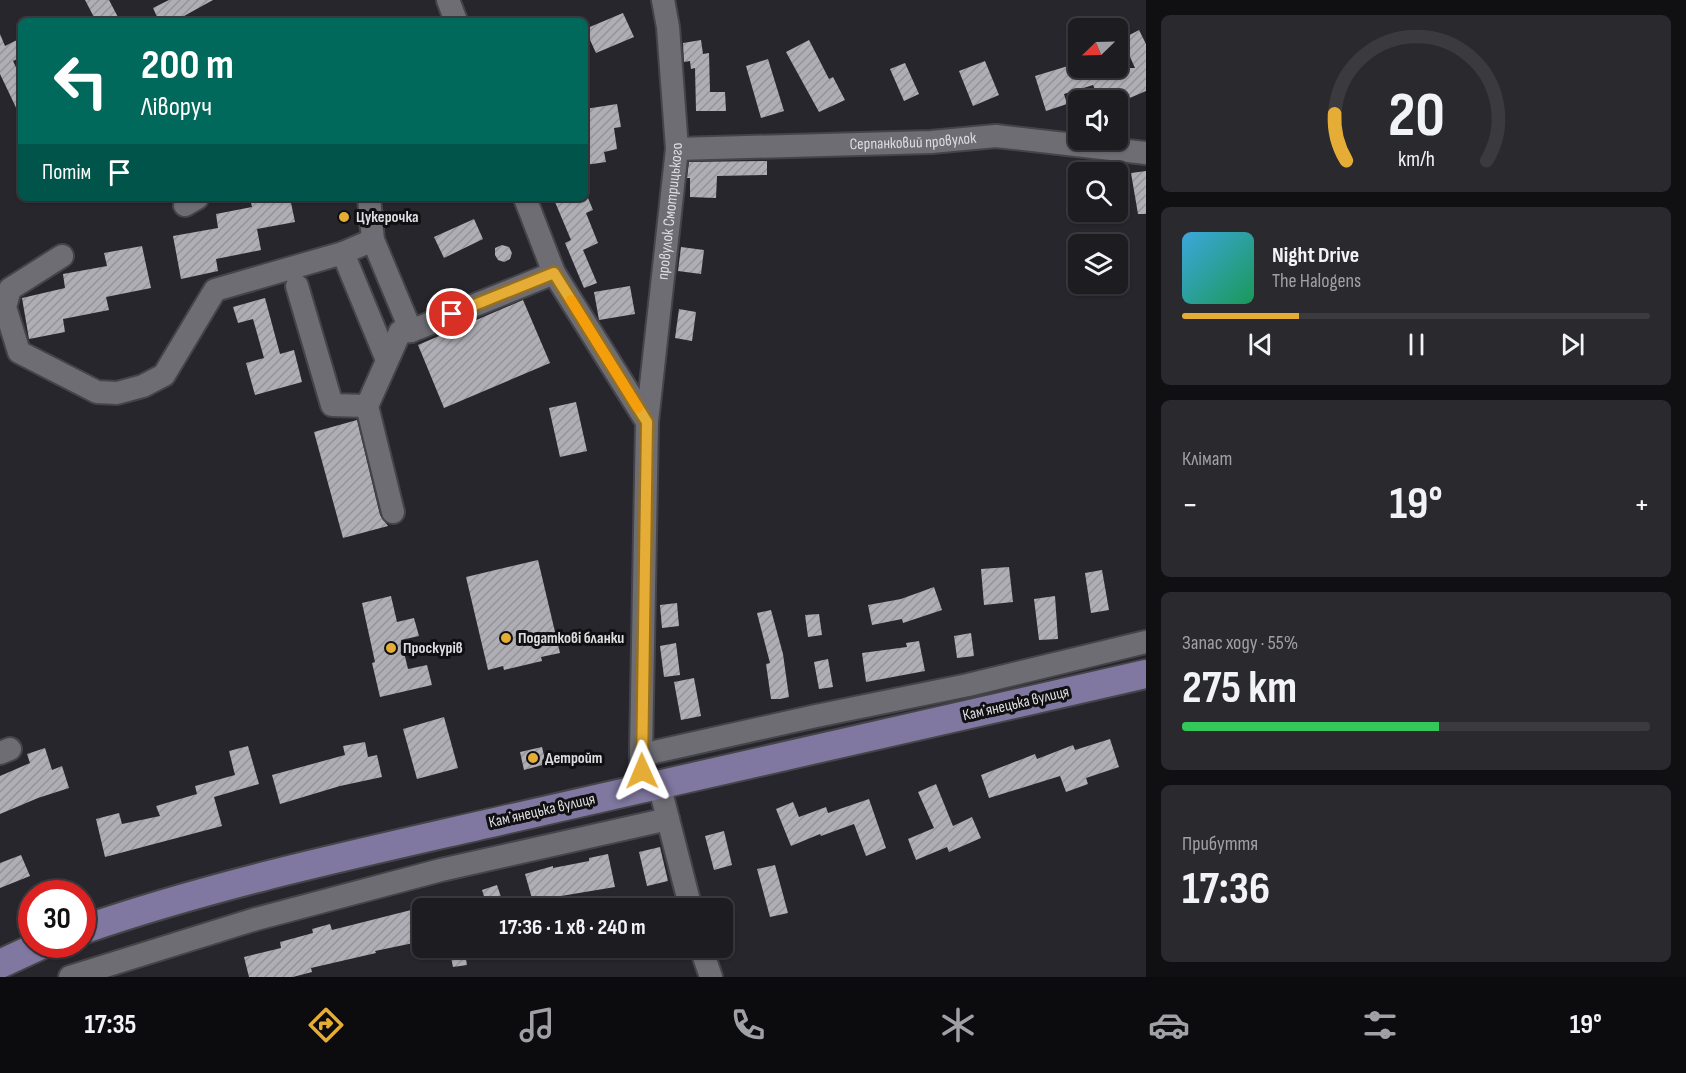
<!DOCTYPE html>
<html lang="uk">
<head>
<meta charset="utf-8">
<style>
  :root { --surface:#1d1c21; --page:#2a292e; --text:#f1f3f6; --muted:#a0a1a5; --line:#3b3a3f; --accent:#e5ad35 }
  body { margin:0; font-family:"Sofia Sans Condensed",sans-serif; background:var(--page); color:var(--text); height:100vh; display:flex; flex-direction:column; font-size:22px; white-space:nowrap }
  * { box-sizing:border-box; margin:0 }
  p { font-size:20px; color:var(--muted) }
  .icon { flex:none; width:33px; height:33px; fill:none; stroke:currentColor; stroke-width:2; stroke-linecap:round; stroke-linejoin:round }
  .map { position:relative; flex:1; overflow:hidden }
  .drawer { display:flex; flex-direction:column; gap:15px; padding:15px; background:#100f12; width:540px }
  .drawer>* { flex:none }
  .hud { position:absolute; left:18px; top:18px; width:570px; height:183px; border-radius:9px; box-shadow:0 2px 4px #0004,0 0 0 2px var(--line); background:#00695c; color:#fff; overflow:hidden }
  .needle { width:39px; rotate:247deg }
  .buttons { position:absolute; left:1068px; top:18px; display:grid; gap:12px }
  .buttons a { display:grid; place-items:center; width:60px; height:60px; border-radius:9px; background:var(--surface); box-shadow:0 2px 4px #0004,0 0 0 2px var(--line); font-size:30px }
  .speed { position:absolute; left:18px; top:880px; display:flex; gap:12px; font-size:30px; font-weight:700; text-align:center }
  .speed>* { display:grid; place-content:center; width:78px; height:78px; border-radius:50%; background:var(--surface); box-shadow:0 2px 4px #0004,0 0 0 2px var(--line); line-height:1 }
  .speed .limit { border:9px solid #d22; background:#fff; color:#111 }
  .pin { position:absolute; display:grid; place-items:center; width:51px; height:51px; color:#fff; margin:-26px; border:3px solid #fff; border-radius:50%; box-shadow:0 2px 6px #0007 }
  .me { position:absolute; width:66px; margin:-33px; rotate:359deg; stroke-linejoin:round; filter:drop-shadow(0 0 4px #0008) }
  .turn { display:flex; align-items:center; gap:21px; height:126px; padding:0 24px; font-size:27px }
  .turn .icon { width:78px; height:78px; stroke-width:2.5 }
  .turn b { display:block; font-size:42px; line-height:51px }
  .then { display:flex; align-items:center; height:57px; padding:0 24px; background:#0003; gap:12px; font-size:22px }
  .big { font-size:45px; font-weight:700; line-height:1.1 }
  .drawer .widget { flex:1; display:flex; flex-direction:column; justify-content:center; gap:9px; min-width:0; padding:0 21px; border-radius:9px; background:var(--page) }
  .drawer .dial { align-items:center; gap:0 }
  .dial svg { height:156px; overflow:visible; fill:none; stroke:var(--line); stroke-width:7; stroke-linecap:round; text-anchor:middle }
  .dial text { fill:var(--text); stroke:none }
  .song { display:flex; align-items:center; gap:18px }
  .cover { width:72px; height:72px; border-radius:9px; background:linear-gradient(135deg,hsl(200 70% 55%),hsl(150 70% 35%)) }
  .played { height:6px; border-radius:3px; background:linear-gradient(90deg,var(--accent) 25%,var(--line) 25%) }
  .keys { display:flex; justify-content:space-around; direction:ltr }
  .heat { display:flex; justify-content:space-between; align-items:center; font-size:33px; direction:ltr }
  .charge { height:9px; border-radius:4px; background:linear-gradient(90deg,#34c759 55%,var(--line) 0) }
  .trip { position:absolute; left:412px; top:898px; width:321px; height:60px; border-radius:9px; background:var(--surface); box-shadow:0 2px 4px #0004,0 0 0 2px var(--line); font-weight:700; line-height:60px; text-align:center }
  .tabs { display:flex; height:96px; justify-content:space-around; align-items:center; background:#0c0b0d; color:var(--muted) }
  .tabs .icon { width:42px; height:42px }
  .tabs .current { color:var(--accent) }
  .tabs b { font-size:27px; color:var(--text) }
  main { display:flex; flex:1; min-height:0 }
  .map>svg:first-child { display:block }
  .building { fill:url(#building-hatch) }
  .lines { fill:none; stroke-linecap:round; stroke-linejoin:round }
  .minor-casing { stroke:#454549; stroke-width:26 }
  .major-casing { stroke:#454549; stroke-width:32 }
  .minor { stroke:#6e6d74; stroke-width:22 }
  .major { stroke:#8078a0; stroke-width:28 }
  .route-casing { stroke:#957022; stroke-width:15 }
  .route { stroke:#e5ad35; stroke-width:10 }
  .slow { stroke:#f59e0b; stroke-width:10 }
  .poi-dot { fill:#e5ad35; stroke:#101012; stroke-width:2 }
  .labels { text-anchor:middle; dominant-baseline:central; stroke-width:6; stroke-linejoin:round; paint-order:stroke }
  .street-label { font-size:16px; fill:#dddde1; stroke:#101012 }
  .poi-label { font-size:16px; font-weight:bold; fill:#dddde1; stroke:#101012; text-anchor:start }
</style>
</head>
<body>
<main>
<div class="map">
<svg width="1146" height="977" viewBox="0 0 1146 977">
  <defs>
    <pattern id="building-hatch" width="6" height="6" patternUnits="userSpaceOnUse" patternTransform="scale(1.5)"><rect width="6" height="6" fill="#afaeb5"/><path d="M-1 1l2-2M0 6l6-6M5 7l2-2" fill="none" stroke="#949399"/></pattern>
  </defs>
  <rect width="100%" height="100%" fill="#27262c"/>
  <!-- building -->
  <path class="building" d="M85,0H109L120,21H96Z
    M169,0H213L175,21H159L153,8Z
    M623,13L634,37L596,53L585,29Z
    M1139,30L1146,44V91L1125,100H1100L1093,85L1064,94L1067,104L1046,111L1035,76L1078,63V68H1135L1122,39Z
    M0,34L5,46L21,38V57L13,61L21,78V118L0,74Z
    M701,40L703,54L709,53L710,92H725L726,111H696L695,68L691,69L690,61L684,62L683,43Z
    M809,40L829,79L833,77L845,100L819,112L786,52Z
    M768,59L784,111L761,118L746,66Z
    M985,61L999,95L973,106L959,71Z
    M905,63L919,94L904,101L890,69Z
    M617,104L621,127L614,128L617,149L604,152L606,162L585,165V109Z
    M767,161V175L717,176L716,198L690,197V178H687L689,162Z
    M1146,171V214H1138L1131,173Z
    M250,198H290L295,222L257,229L261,250L216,259L218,271L181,279L173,236L218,228L216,214L252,207Z
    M564,198H588L593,210L586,213L598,243L583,250L597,283L584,288L565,243L571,240L555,202Z
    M474,219L483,239L444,258L434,237Z
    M502,245L509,247L512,253L510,259L504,262L498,260L495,255V248Z
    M142,246L151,288L106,297L109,310L63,319L65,332L29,339L22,298L65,288L63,274L107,266L104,253Z
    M681,247L704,250L701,274L678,271Z
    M630,286L635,314L599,320L594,292Z
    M265,298L280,354L294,350L302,382L255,395L246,363L264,358L253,319L238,323L233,307Z
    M523,300L550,363L444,408L418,345Z
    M679,309L696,312L692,341L675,338Z
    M576,402L587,451L560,457L549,408Z
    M357,420L380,515L388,526L343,538L314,432Z
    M538,560L560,653L541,657L542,661L504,670L503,666L488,670L466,577Z
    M1009,567L1013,602L984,605L981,569Z
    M1102,570L1109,610L1091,613L1085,573Z
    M934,587L942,610L903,623L902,619L872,625L868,605L901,599Z
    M391,596L397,622L414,618L419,636L401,640L408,669L427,665L432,685L380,697L372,663L375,662L362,603Z
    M1055,596L1058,639L1039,640L1034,599Z
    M677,603L679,626L662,628L660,605Z
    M771,610L783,654L789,697L780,699H771L766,664L770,663L757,613Z
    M819,614L822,635L808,637L805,615Z
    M971,633L974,656L957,658L954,636Z
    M919,641L925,671L866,682L862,653L907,647L906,643Z
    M676,643L680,675L664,677L660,646Z
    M828,659L833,687L819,689L814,662Z
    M694,678L701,716L681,720L674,682Z
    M444,717L458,768L417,779L403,729Z
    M1110,739L1119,767L1086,778L1088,784L1066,792L1060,776L989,798L981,775L1035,754L1037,759L1073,745L1075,750Z
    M365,742L368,757L377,755L382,777L340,786L280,804L272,775L345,755L343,746Z
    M248,746L259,784L214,797L222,826L105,857L96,819L119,813L122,824L160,816L156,806L197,794L195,786L235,775L229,751Z
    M542,747L546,764L524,770L520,752Z
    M45,748L52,770L62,766L69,788L38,798L0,814V776L30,763L27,754Z
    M936,784L953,826L972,817L981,838L949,852L947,847L916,860L908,839L934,828L918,792Z
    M869,799L886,848L866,856L854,824L821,836L820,834L791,846L776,809L793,802L799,817L826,807L828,813Z
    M724,831L732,865L714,870L705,836Z
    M660,847L668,881L647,886L639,852Z
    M608,854L615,887L561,896L565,909H535L525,874L553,866V868L589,861V858Z
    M21,855L30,876L0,888V863Z
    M775,865L788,913L770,917L757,869Z
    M497,885L505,909H488L482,890Z
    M423,907V941L375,951L376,953L311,968L312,972L293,977H249L244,957L281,948L280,942L313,933L312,929L330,924L332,930Z
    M449,948H464L467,965L453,967Z"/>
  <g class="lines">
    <!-- minor casing -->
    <g class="minor-casing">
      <g id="minor">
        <path d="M448,0L456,21"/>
        <path id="s1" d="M677,149L931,142L996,136L1146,153"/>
        <path d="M369,198L373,240L411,331L554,273"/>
        <path d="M525,198L554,273L647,422L641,755L643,787"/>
        <path d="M185,205L197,198"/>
        <path d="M343,253L387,360"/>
        <path d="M62,256L10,289L5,307L19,352L97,392L117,393L143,386L164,375L215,290L343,253L373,240"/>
        <path d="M297,286L332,405L367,406"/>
        <path id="s2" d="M647,422L677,149L668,27L663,0"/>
        <path d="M393,512L367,406L400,332L411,331"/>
        <path d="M0,753L10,749"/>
        <path d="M641,755L816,716L968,685L1146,642"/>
        <path d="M659,784L691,909"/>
        <path d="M701,948L711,977"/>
        <path d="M70,977L256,919L441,870L668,819"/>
      </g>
    </g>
    <!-- major casing -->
    <g class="major-casing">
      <path id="major" d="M82,930C221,882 365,852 508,819C720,769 933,722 1146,674
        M0,964L41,945"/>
    </g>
    <!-- minor -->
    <use href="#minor" class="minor"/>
    <!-- major -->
    <use href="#major" class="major"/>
  </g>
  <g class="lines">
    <!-- route casing -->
    <g class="route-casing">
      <path id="route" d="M452,314L554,273L647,422L642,771"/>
    </g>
    <!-- route -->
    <use href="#route" class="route"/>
    <!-- slow -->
    <path class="slow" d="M571,300L638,408"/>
  </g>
  <!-- markers -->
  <g class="poi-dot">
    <circle cx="344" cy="217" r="6"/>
    <circle cx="506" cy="638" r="6"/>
    <circle cx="391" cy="648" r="6"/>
    <circle cx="533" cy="758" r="6"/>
  </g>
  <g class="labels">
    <!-- street labels -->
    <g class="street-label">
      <text stroke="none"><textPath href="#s1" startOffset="236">Серпанковий провулок</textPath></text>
      <text stroke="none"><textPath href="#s2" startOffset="212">провулок Смотрицького</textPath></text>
      <text transform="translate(1016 704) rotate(-13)">Камʼянецька вулиця</text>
      <text transform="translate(542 811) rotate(-13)">Камʼянецька вулиця</text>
    </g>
    <!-- poi labels -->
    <g class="poi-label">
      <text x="356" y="217">Цукерочка</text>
      <text x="518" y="638">Податкові бланки</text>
      <text x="403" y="648">Проскурів</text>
      <text x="545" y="758">Детройт</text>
    </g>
  </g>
</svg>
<div class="buttons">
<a><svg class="needle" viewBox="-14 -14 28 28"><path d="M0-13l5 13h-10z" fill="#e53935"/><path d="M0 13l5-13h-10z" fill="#a0a1a5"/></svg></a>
<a><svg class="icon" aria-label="sound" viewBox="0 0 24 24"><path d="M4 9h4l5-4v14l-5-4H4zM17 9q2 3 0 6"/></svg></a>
<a><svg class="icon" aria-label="search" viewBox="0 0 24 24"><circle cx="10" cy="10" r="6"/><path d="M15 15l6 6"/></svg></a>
<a><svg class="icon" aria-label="layers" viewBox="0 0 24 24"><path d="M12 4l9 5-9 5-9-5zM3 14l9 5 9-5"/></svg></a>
</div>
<div class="speed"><div class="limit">30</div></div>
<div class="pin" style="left:452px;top:314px;background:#d93025"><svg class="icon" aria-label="arrive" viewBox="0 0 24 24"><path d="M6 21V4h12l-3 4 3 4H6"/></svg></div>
<svg class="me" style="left:642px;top:771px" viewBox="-20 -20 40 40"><path d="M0-17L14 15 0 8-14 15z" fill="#e5ad35" stroke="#fff" stroke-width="4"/></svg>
<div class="trip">17:36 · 1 хв · 240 m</div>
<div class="hud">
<div class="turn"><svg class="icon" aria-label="left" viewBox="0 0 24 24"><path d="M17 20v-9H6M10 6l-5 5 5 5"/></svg><div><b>200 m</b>Ліворуч</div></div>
<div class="then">Потім<svg class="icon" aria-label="arrive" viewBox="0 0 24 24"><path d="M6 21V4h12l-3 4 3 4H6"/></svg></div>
</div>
</div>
<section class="drawer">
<div class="widget dial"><svg viewBox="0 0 100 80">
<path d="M14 69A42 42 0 1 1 86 69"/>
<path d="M14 69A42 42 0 0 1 8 45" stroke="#e5ad35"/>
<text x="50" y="56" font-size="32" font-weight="700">20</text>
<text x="50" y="72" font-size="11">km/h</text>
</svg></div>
<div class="widget">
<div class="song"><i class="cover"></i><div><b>Night Drive</b><p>The Halogens</p></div></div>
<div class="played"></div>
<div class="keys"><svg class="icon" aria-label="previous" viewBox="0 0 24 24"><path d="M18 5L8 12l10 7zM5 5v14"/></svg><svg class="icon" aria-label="pause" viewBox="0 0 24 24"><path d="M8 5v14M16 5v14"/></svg><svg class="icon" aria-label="next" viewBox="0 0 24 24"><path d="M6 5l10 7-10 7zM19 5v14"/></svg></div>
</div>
<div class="widget"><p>Клімат</p>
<div class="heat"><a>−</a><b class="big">19°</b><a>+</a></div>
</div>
<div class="widget"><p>Запас ходу · 55%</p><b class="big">275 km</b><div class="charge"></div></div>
<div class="widget"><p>Прибуття</p><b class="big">17:36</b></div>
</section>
</main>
<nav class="tabs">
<b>17:35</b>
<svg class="icon current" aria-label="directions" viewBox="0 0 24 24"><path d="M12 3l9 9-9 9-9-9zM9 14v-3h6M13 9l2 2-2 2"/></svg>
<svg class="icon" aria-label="music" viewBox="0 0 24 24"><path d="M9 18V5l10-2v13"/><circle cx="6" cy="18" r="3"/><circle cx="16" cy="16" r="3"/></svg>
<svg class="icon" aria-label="phone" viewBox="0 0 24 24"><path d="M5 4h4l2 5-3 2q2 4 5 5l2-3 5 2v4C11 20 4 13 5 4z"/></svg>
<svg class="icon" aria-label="climate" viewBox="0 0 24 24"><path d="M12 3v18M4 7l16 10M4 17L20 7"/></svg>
<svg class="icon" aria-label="car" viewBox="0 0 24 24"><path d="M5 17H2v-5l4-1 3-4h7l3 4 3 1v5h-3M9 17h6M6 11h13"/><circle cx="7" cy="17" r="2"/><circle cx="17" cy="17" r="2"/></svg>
<svg class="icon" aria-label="filters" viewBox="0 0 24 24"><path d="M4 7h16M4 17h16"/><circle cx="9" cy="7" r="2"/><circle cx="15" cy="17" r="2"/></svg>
<b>19°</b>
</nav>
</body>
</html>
